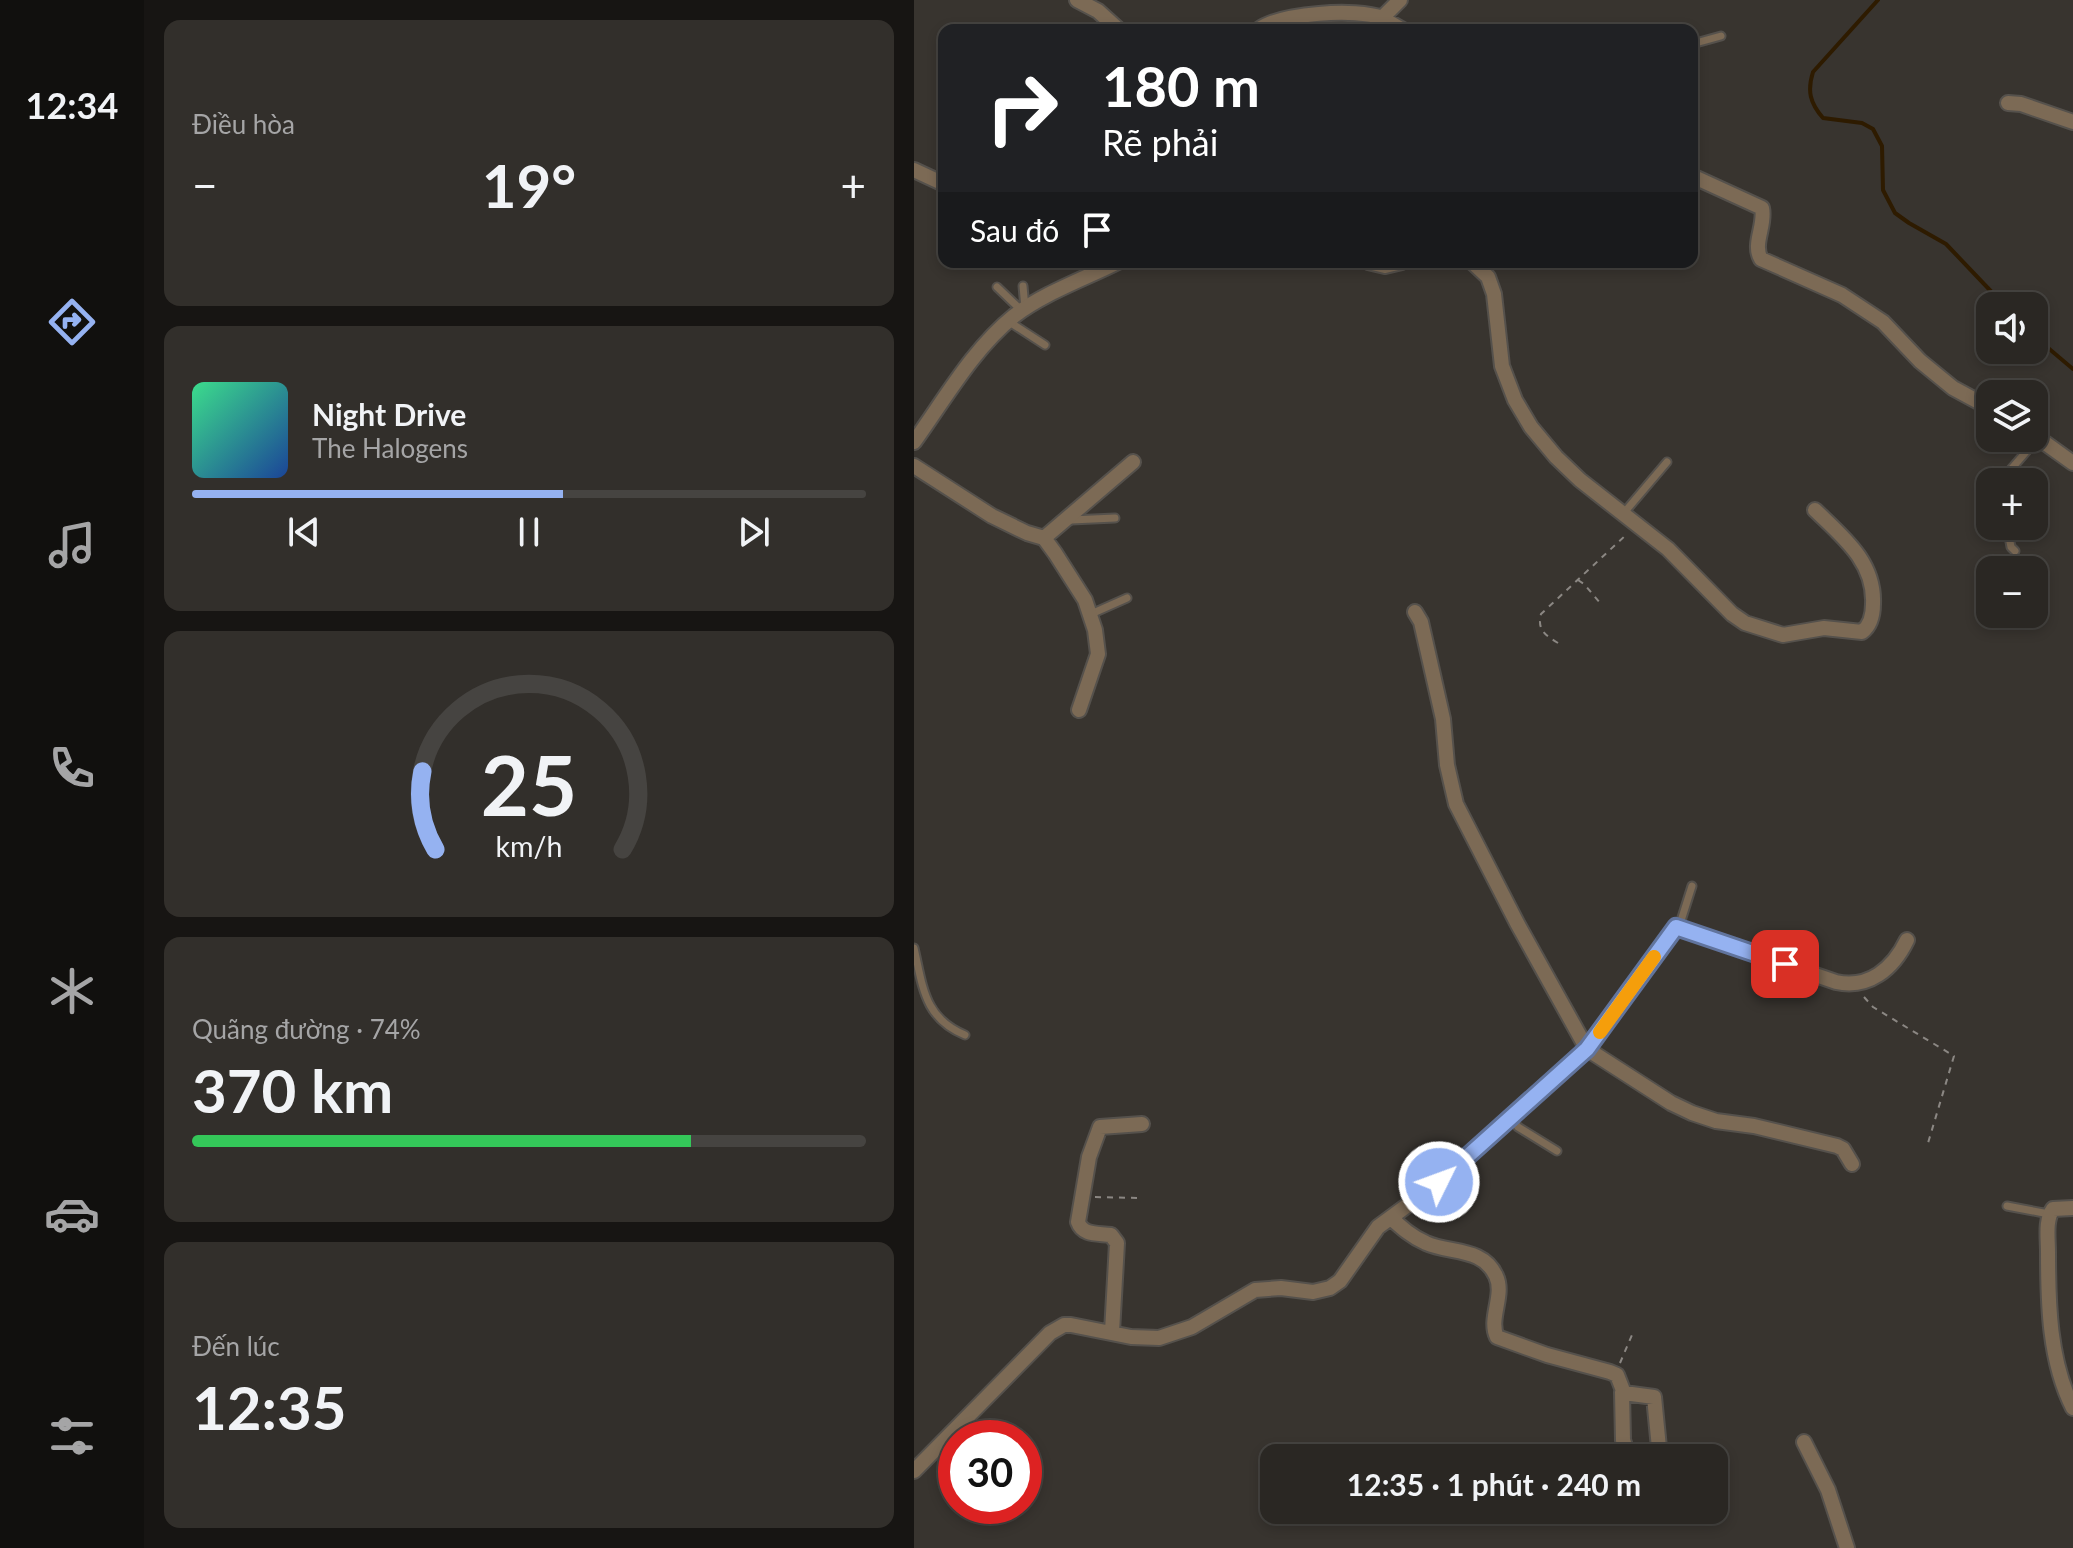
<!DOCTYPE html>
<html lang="vi">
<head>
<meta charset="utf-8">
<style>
  :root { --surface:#2a2723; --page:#322f2b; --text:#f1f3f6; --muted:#a5a5a6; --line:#464441; --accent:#95b2f1 }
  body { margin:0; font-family:Lato,sans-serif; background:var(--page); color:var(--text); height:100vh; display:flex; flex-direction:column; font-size:30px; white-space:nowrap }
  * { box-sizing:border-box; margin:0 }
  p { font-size:26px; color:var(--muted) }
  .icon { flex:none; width:44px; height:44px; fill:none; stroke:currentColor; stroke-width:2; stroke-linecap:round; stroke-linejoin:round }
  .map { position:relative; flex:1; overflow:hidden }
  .sheet { display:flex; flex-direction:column; gap:20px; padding:20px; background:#171513; width:770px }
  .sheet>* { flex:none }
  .guide { position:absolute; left:24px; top:24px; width:760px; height:244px; border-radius:16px; box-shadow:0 4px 12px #0003,0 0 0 2px var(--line); background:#202124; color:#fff; overflow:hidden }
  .tools { position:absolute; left:1062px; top:292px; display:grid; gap:16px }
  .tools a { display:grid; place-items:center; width:72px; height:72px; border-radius:16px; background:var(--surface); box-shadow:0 4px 12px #0003,0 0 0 2px var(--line); font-size:40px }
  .speed { position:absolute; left:24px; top:1420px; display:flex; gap:16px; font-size:40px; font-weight:700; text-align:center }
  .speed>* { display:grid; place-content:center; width:104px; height:104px; border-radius:50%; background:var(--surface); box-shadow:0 4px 12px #0003,0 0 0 2px var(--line); line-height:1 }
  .speed .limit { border:12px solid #d22; background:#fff; color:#111 }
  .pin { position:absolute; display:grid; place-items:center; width:68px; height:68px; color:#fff; margin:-34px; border-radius:16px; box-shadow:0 4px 12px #0006 }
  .me { position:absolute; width:88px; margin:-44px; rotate:48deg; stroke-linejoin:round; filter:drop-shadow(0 0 6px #0008) }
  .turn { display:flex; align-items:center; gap:28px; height:168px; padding:0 32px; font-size:36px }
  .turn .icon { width:104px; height:104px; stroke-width:2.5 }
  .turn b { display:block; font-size:56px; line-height:68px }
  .then { display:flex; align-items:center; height:76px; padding:0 32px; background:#0003; gap:16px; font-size:30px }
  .big { font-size:60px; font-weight:700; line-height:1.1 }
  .sheet .card { flex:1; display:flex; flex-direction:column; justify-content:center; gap:12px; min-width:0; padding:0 28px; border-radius:16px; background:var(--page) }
  .sheet .dial { align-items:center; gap:0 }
  .dial svg { height:208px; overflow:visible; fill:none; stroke:var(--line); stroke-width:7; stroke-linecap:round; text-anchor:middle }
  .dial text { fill:var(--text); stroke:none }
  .song { display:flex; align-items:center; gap:24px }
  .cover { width:96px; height:96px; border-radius:12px; background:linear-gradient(135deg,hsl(150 70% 55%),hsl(220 70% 35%)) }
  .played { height:8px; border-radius:4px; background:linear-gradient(90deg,var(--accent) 55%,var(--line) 55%) }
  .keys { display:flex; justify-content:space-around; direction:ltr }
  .heat { display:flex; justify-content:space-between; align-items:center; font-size:44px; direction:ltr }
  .charge { height:12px; border-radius:6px; background:linear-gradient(90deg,#34c759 74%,var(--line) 0) }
  .trip { position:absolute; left:346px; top:1444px; width:468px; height:80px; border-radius:16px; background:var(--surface); box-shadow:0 4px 12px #0003,0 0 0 2px var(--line); font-weight:700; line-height:80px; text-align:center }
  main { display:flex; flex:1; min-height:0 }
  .tabs { display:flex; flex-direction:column; width:144px; justify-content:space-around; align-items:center; background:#11100e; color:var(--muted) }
  .tabs .icon { width:56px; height:56px }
  .tabs .on { color:var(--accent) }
  .tabs b { font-size:36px; color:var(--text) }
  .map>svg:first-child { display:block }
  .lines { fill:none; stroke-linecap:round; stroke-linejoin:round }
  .stream { stroke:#2e1b00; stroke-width:4 }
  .service-casing { stroke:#55514c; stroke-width:11 }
  .minor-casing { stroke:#55514c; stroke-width:18 }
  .path { stroke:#8b8783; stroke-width:2; stroke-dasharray:6 6; stroke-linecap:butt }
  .service { stroke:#7c6a55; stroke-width:7 }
  .minor { stroke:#7c6a55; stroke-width:14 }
  .route-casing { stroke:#61749d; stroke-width:20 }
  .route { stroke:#95b2f1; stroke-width:14 }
  .slow { stroke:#f59e0b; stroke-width:14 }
</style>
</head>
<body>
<main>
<nav class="tabs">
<b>12:34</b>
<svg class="icon on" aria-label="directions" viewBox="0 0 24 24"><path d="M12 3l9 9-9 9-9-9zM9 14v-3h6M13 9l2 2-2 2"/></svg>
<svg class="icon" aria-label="music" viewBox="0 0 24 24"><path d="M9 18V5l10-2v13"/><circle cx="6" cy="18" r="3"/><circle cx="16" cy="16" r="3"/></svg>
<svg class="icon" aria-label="phone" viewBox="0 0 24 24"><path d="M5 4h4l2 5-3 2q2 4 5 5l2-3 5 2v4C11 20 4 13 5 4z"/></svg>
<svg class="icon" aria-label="climate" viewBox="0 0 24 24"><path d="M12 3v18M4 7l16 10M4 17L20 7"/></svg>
<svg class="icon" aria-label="car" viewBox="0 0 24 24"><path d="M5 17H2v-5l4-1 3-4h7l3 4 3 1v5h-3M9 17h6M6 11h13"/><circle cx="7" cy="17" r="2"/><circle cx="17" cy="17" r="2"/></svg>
<svg class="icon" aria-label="filters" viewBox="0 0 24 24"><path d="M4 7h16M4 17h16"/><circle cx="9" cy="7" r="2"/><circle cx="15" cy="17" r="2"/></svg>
</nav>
<section class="sheet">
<div class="card"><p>Điều hòa</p>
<div class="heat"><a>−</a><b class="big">19°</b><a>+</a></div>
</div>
<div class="card">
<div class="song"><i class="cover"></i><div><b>Night Drive</b><p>The Halogens</p></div></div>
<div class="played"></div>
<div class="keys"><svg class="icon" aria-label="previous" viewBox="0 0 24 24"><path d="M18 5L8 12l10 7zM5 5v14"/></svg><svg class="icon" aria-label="pause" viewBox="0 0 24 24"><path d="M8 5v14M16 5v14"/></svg><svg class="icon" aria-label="next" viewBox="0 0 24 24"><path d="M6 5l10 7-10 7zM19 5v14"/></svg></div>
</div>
<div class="card dial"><svg viewBox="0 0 100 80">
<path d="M14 69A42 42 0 1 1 86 69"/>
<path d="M14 69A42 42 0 0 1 9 39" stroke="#95b2f1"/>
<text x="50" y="56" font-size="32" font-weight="700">25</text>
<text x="50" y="72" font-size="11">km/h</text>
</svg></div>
<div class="card"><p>Quãng đường · 74%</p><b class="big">370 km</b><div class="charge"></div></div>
<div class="card"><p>Đến lúc</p><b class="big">12:35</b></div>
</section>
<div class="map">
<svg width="1159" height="1548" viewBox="0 0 1159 1548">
  <rect width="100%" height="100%" fill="#38342f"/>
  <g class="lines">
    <!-- stream -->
    <path class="stream" d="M964,0L899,72C893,91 896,103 909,118L948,123L959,129L968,146L969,190L981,213L995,223L1032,244L1091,306
      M1120,336L1159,369"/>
    <!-- service casing -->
    <g class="service-casing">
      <path id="service" d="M778,44L807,36
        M109,286L111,308
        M83,287L107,310
        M94,321L131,345
        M1086,482L1124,438
        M1076,494L1072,498L1076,505
        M709,514L753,462
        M157,520L201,518
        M1093,526L1097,547L1101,551
        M177,614L213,598
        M765,927L778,886
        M0,948C9,987 10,1018 51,1035
        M597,1118L604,1127L643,1151
        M1093,1206L1135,1214"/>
    </g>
    <!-- minor casing -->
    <g class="minor-casing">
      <path id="minor" d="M163,0L184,11L205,30
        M468,18L489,30
        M344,30C366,13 443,8 468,18L486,0
        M1094,103L1107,104L1159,122
        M0,170L30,184
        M778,176L848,208C852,225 838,244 847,259L928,295L969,322L1006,361L1039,388L1076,408
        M454,262L471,266L488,262
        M558,262L574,277L580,294L588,366L601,400L617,427L642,457L666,480L754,549L818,614L831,623L869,635L910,628L948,632C957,625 959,615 959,604C961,562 929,537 901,510
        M1120,435L1159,463
        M0,442C31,399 59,349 100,316C130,293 170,279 204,262
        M0,466L78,516L113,533L130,538L141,553L171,600L181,630L184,654L165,710
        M130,538L219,462
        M501,612L507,622L529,719L533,765L542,804L603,923L673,1049L757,1103L778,1113L802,1121L840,1126L923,1146L929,1149L938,1164
        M1159,1208L1139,1209C1131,1220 1134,1238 1134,1252C1134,1303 1135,1361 1159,1408
        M477,1218C488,1228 498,1237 512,1243C536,1254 569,1247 582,1276C591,1295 574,1319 583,1337L633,1355L696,1372L703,1375L710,1393L740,1397L746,1458
        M198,1332L203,1243L197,1235C184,1233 169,1236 164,1222L175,1157L186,1127L228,1124
        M708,1392L709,1440L715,1458
        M890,1442L914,1490L933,1548
        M0,1471L136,1333L150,1325H157L217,1337L245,1338L278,1327L341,1290L367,1288L399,1292L416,1288L426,1281L464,1227L525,1182L673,1049L762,927L922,982C955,989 979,969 993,940"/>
    </g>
    <!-- path -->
    <path class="path" d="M664,580L670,584L687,604
      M644,643C631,635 623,630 627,614L713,534
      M950,997L959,1007L1040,1056L1014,1143
      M181,1197L227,1198
      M706,1363L718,1335"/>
    <!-- service -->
    <use href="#service" class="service"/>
    <!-- minor -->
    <use href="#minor" class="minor"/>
  </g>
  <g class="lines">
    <!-- route casing -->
    <g class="route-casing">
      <path id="route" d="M525,1182L673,1049L762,927L871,964"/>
    </g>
    <!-- route -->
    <use href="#route" class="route"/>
    <!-- slow -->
    <path class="slow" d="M686,1032L740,957"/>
  </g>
</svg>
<div class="tools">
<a><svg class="icon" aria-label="sound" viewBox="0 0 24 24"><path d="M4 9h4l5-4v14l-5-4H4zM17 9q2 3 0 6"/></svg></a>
<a><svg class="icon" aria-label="layers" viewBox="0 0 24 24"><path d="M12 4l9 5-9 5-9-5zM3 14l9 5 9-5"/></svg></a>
<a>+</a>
<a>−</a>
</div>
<div class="speed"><div class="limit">30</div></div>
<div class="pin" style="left:871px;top:964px;background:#d93025"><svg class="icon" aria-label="arrive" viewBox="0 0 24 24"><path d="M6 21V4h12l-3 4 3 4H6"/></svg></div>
<svg class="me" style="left:525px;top:1182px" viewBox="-20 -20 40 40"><circle r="17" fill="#95b2f1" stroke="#fff" stroke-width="3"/><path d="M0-11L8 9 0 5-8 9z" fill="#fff"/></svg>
<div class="trip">12:35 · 1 phút · 240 m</div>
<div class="guide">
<div class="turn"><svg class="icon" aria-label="right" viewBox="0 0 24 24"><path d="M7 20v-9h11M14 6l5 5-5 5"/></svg><div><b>180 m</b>Rẽ phải</div></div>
<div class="then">Sau đó<svg class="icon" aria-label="arrive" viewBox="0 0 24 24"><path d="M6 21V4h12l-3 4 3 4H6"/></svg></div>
</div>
</div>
</main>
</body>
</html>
